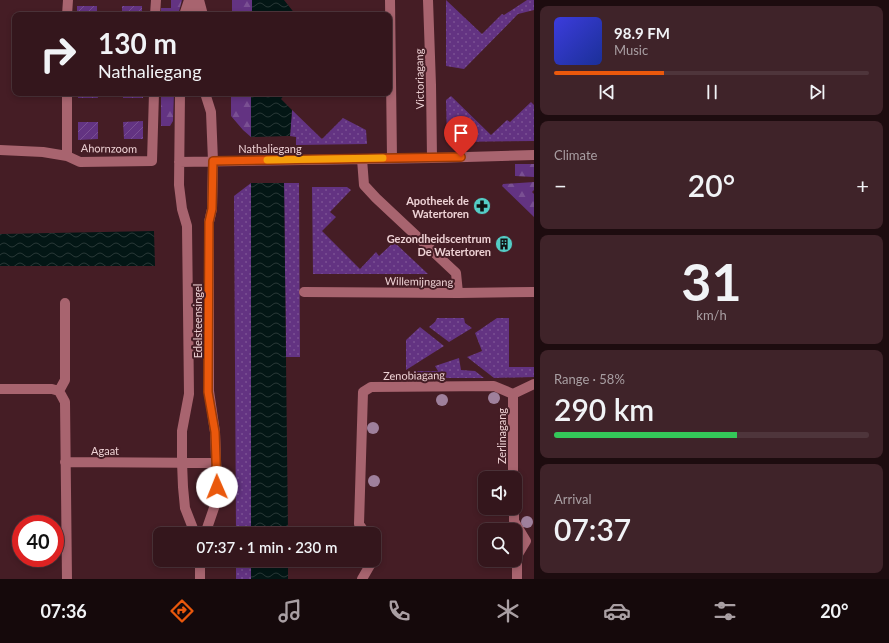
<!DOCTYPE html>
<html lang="en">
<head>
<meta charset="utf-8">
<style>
  :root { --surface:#34161c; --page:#3f2329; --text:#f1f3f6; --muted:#a99fa3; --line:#4e353b; --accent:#ea580c }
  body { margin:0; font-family:Lato,sans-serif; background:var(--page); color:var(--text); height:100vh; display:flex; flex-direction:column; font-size:15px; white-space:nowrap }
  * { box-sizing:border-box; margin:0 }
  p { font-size:13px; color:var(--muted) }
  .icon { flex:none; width:22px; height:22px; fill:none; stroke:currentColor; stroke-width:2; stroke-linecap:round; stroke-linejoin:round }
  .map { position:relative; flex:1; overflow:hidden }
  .panel { display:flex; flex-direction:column; gap:6px; padding:6px; background:#1d0c0f; width:355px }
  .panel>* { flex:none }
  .hud { position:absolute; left:12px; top:12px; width:380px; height:84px; border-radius:8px; box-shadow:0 2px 6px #0003,0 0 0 1px var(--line); background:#34161c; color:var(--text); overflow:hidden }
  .buttons { position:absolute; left:478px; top:471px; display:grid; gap:8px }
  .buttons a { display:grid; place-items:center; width:44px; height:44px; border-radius:8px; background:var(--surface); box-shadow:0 2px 6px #0003,0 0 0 1px var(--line); font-size:20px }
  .speed { position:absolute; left:12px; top:515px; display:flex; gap:8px; font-size:20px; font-weight:700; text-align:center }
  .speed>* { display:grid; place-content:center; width:52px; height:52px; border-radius:50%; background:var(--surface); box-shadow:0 2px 6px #0003,0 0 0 1px var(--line); line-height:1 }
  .speed .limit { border:6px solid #d22; background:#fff; color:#111 }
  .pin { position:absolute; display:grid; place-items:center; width:34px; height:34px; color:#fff; margin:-41px -17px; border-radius:50% 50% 50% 0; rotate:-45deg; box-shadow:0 0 4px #0007 }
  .pin .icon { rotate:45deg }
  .me { position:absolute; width:44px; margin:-22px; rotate:359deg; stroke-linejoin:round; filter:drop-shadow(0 0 3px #0008) }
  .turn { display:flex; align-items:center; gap:14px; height:84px; padding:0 20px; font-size:18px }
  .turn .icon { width:52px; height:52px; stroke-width:2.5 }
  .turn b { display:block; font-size:28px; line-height:34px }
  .big { font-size:30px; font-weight:600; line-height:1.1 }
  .panel .card { flex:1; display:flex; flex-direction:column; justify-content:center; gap:6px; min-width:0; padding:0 14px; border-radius:8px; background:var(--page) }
  .panel .dial { align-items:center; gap:0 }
  .dial b { font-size:52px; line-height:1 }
  .song { display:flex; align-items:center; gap:12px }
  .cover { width:48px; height:48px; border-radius:6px; background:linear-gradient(135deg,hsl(240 70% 55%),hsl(230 70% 35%)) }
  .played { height:4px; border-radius:2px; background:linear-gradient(90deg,var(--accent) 35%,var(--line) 35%) }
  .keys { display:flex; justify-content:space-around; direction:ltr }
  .heat { display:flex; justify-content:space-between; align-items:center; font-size:22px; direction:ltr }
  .charge { height:6px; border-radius:3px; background:linear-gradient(90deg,#34c759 58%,var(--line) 0) }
  .trip { position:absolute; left:153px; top:527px; width:228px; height:40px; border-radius:8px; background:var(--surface); box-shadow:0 2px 6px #0003,0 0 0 1px var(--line); font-weight:600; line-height:40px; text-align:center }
  .menu { display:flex; height:64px; justify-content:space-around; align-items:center; background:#15090b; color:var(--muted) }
  .menu .icon { width:28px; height:28px }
  .menu .selected { color:var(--accent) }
  .menu b { font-size:18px; color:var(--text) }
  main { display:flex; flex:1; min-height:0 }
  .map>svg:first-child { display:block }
  .grass { fill:url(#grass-dots) }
  .forest { fill:url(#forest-firs) }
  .garden { fill:url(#garden-furrows) }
  .water { fill:url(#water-waves) }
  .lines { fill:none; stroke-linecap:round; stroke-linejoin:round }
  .minor { stroke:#a8646f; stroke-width:10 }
  .tree { fill:#9f809c }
  .route-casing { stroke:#983908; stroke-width:10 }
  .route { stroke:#ea580c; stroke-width:7 }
  .slow { stroke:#f59e0b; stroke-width:7 }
  .labels { text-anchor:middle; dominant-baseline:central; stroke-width:4; stroke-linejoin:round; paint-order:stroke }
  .street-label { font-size:11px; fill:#eed2d5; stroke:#451d25 }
  .poi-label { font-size:11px; font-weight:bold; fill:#eed2d5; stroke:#451d25; text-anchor:end }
</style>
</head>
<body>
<main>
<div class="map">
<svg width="534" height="579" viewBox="0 0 534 579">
  <defs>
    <pattern id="grass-dots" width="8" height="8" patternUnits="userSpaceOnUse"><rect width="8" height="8" fill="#633382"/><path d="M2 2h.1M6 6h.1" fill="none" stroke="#7a5093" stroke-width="1.8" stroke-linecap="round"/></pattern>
    <pattern id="forest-firs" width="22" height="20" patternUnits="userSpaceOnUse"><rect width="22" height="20" fill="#633382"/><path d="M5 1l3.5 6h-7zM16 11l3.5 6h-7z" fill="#7a5093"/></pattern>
    <pattern id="garden-furrows" width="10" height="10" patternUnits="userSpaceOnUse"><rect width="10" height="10" fill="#633382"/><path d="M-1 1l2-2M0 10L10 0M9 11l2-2" fill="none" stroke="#7a5093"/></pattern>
    <pattern id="water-waves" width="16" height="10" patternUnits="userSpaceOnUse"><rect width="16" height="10" fill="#031615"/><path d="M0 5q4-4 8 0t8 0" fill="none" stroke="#283736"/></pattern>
  </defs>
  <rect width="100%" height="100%" fill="#451d25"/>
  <!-- grass -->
  <path class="grass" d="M446,0L482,34L502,14L504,15L527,0H534V10L518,14L464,69L446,66Z
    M451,96L491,135L507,120L510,122L531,102L534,105V141L447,142L446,100Z
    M292,110L322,139L343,118L366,130L367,144L296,145V137L290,136Z
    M251,183V534H236L234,196Z
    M284,183H299L300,357H286Z
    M312,187H347L351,190L330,212L336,217L322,231L360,269L376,252L379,256L394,242L428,274H313Z
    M437,318H464L465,323L472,328L449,342L429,327L435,322Z
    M497,318H509V367H534V377L494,378L467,357L482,351L475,333Z
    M420,327L444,346L406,370V340Z
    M459,358L461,370L475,371L484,378H404L415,371H438L435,366Z
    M236,560H251V579H236Z"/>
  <!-- forest -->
  <path class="forest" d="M171,0H182L178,15H161V8H171Z
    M232,0H252V15H232Z
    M161,93H174L173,121L170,126H161Z
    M231,93H251V137L243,130L231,116Z
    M515,164H534V177L515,176Z
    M534,182V190L532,192L534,194V217L502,186L503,184Z"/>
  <!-- garden -->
  <path class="garden" d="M77,6H97V15H77Z
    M122,6H142V15H122Z
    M78,93H97L98,98H78Z
    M123,93H143V98H123Z
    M143,121V139H124L123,122Z
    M78,122H98V139L78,140Z"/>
  <!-- water -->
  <path class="water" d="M252,0H284L296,15H252Z
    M251,93H286L281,99L292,110L290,136L251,137Z
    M251,183H284L288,534H251Z
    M154,231L155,266H0V234Z
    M251,560H288V579H251Z"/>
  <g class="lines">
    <!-- minor -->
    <path class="minor" d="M194,0V15
      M199,0L203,15
      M390,0L392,158
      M428,0L431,85L432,158
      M67,15L68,0
      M155,15L156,0
      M184,15L189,0
      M180,93L179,185L182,209L187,226L189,394L182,431V462L183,487L185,508L194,531V534
      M205,93L211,112L213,161L212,209L209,222V391L215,432L217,487L215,505L205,534
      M0,150L43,152L67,156L80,162L152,161L154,93
      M67,156V93
      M362,159L364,185L376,198L456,273L458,293
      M179,162L432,158L534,155
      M304,292L458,293L534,292
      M0,389H52L59,391L65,402L67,579
      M59,391L65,380V303
      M513,394V478
      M513,394L534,384
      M65,462L216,463
      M514,508V521L526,541L517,556V579
      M366,534L359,524L363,392L371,387L494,386L513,394
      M200,579V563L201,560
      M362,579L373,560"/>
  </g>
  <!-- trees -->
  <g class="tree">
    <circle cx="494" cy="398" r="6"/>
    <circle cx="442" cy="400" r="6"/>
    <circle cx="373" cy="428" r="6"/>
    <circle cx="374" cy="481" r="6"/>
    <circle cx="527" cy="522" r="6"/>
  </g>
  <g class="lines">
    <!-- route casing -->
    <g class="route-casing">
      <path id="route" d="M217,487L215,432L208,392L209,222L212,209L213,161L461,157"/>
    </g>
    <!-- route -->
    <use href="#route" class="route"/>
    <!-- slow -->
    <path class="slow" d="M267,160L383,158"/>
  </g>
  <!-- icons -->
  <defs>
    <g id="pharmacy-disc" transform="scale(0.9)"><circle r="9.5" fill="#54cdc6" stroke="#451d25"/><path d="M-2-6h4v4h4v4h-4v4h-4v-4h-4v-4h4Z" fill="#111"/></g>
    <g id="building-disc" transform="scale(0.9)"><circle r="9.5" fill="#54cdc6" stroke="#451d25"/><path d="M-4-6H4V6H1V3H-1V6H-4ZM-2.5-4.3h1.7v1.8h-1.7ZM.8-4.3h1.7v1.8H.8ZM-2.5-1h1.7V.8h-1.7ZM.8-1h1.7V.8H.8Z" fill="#111"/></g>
  </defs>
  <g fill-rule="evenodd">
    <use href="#pharmacy-disc" x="482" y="206"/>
    <use href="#building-disc" x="504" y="244"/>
  </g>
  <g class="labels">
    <!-- street labels -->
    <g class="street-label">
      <text transform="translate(419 79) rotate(-91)">Victoriagang</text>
      <text transform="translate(109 148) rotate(1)">Ahornzoom</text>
      <text x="270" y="148">Nathaliegang</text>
      <text transform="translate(419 281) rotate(1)">Willemijngang</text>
      <text transform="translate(197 321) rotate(-90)">Edelsteensingel</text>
      <text transform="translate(414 375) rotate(-1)">Zenobiagang</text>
      <text transform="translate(501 436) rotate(-90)">Zerlinagang</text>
      <text x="105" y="450">Agaat</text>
    </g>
    <!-- poi labels -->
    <g class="poi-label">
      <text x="469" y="200">Apotheek de<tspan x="469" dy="13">Watertoren</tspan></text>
      <text x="491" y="238">Gezondheidscentrum<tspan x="491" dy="13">De Watertoren</tspan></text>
    </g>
  </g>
</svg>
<div class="buttons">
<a><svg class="icon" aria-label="sound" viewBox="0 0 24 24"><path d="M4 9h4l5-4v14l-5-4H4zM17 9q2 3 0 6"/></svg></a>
<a><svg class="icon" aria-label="search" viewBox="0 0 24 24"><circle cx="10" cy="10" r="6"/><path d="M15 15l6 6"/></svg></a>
</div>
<div class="speed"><div class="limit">40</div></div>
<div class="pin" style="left:461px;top:157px;background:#d93025"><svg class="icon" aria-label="arrive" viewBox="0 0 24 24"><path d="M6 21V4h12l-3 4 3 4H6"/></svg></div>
<svg class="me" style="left:217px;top:487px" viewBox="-20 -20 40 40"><circle r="19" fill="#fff"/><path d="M0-13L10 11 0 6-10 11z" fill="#ea580c"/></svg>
<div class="trip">07:37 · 1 min · 230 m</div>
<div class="hud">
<div class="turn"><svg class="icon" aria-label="right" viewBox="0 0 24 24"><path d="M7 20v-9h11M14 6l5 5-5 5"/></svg><div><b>130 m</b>Nathaliegang</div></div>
</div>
</div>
<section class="panel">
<div class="card">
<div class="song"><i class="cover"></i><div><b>98.9 FM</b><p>Music</p></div></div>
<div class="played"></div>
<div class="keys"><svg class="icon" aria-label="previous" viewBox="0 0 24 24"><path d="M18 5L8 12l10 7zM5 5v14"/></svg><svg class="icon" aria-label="pause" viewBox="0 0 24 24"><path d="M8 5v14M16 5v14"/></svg><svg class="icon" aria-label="next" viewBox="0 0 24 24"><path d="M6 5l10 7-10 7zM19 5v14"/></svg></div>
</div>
<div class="card"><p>Climate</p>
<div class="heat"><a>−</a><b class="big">20°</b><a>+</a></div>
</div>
<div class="card dial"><b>31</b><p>km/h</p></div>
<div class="card"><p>Range · 58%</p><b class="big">290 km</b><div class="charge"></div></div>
<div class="card"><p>Arrival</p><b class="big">07:37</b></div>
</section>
</main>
<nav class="menu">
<b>07:36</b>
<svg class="icon selected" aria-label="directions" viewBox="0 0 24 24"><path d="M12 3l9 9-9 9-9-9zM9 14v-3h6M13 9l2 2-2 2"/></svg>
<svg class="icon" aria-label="music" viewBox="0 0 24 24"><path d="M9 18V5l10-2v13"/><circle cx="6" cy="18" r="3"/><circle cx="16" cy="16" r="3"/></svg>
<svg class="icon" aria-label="phone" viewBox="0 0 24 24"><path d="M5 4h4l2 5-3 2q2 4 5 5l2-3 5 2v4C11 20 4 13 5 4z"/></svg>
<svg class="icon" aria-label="climate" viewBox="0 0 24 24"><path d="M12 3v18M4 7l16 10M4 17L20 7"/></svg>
<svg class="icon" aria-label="car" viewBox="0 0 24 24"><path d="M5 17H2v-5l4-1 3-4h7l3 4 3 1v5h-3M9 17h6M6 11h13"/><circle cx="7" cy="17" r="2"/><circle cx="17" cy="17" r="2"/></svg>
<svg class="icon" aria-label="filters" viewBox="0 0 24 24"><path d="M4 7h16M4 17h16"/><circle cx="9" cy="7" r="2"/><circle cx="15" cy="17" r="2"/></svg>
<b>20°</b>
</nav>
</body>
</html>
